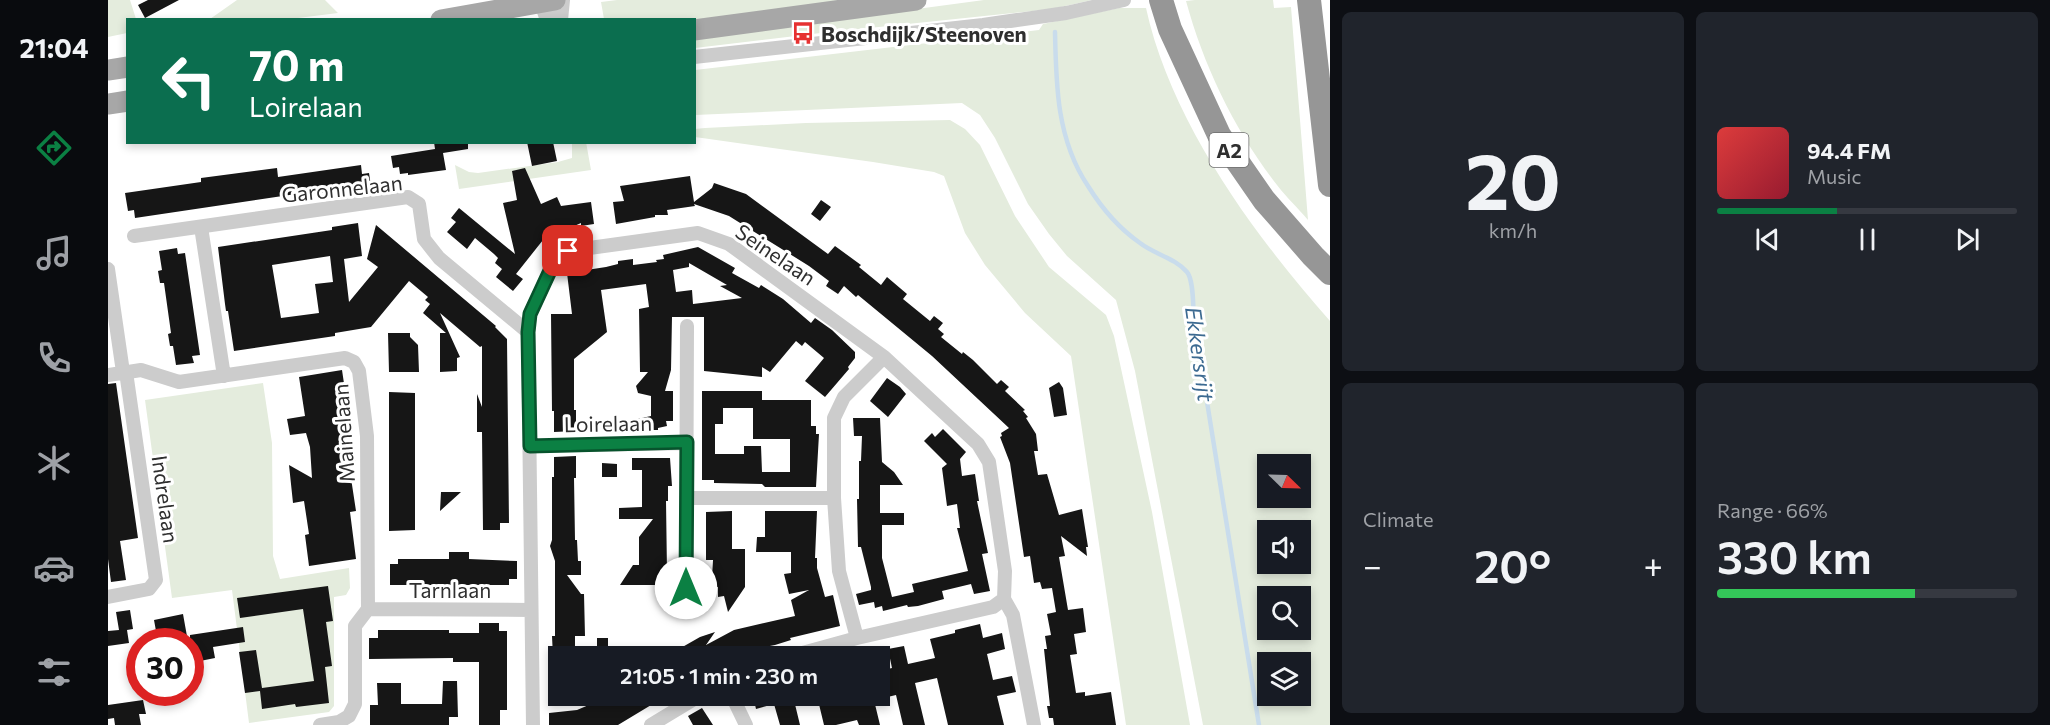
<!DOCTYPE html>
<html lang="en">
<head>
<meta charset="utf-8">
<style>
  :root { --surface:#171b24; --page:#20242c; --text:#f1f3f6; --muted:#9ea1a6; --line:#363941; --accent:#0b8043 }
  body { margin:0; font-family:Commissioner,sans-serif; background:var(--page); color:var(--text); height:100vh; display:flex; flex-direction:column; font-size:22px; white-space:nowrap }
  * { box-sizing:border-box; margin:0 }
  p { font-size:20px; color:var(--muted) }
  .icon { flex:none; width:33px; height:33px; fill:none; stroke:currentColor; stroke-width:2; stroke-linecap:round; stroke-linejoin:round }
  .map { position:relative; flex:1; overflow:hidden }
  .panel { display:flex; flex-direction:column; gap:12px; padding:12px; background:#0d0f14; width:720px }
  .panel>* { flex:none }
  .hud { position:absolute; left:18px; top:18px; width:570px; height:126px; border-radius:0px; box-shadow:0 3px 9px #0003; background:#0b6e4f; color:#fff; overflow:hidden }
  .needle { width:39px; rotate:113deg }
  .tools { position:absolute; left:1149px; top:454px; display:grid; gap:12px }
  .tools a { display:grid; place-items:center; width:54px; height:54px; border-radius:0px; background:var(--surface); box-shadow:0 3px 9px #0003; font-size:30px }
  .speed { position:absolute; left:18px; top:628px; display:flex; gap:12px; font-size:30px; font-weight:700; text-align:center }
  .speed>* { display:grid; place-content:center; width:78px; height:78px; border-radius:50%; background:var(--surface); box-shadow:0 3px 9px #0003; line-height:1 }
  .speed .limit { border:9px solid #d22; background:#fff; color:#111 }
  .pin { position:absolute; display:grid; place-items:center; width:51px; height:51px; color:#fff; margin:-26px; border-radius:12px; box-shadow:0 3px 9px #0006 }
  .me { position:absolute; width:66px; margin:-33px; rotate:0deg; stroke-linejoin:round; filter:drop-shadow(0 0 4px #0008) }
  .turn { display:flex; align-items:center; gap:21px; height:126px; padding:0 24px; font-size:27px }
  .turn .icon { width:78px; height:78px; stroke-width:2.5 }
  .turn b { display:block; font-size:42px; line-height:51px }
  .big { font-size:45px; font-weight:600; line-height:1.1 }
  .panel .widget { flex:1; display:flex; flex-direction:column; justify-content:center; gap:9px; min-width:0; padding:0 21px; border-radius:9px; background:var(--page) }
  .panel .dial { align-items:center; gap:0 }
  .dial b { font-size:78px; line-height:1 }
  .song { display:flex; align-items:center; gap:18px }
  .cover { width:72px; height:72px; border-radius:9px; background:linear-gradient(135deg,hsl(0 70% 55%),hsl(350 70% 35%)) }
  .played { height:6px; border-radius:3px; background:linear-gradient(90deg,var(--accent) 40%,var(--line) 40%) }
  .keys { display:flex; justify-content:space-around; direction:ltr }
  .heat { display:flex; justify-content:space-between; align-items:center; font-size:33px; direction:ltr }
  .charge { height:9px; border-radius:4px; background:linear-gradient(90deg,#34c759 66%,var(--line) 0) }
  .panel .tiles { flex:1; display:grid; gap:12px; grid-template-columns:repeat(2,1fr) }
  .trip { position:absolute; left:440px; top:646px; width:342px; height:60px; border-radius:0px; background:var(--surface); box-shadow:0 3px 9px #0003; font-weight:600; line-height:60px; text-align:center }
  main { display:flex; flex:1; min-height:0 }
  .tab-bar { display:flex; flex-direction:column; width:108px; justify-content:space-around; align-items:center; background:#090b0e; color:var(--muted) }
  .tab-bar .icon { width:42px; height:42px }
  .tab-bar .current { color:var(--accent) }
  .tab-bar b { font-size:27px; color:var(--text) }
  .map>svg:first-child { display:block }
  .green { fill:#e4ecdd; fill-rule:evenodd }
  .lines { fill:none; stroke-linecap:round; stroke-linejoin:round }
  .stream { stroke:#c9dcec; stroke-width:4.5 }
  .building { fill:#161616; fill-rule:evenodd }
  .minor { stroke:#ccc; stroke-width:14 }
  .tertiary { stroke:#ccc; stroke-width:16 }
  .primary { stroke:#a7a7a7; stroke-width:21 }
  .motorway { stroke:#969696; stroke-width:24 }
  .route-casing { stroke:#07532c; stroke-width:15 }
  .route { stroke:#0b8043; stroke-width:10 }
  .labels { text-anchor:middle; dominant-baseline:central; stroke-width:6; stroke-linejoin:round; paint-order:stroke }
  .shield { fill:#fff; stroke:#6d6d6d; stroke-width:1.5 }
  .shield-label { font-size:20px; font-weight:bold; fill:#2f2f2f }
  .poi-label { font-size:21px; font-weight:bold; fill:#2f2f2f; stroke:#fff; text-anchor:start }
  .street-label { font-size:21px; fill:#2f2f2f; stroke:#fff }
  .water-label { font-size:22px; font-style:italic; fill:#3c6a91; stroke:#fff }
</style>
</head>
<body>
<main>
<nav class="tab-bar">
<b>21:04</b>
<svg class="icon current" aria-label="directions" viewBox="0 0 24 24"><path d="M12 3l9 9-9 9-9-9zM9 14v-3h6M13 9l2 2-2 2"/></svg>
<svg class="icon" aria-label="music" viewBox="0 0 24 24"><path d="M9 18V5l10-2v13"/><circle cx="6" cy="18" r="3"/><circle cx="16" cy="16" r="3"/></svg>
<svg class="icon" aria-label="phone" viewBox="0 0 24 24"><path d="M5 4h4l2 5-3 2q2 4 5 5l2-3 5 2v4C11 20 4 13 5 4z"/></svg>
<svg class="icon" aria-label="climate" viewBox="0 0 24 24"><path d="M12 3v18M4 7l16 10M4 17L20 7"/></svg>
<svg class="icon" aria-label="car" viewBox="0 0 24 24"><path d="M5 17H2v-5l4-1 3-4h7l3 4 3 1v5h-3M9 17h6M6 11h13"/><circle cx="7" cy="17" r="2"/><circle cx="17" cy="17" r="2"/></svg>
<svg class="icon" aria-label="filters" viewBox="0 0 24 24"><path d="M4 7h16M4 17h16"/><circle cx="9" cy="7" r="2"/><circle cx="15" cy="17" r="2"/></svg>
</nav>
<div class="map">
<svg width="1222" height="725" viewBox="0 0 1222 725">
  <rect width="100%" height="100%" fill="#fff"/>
  <!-- green -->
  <path class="green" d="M0,0H22L28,19L20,20L19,33L0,37Z
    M129,0H217L230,13L174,20L102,19Z
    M509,0H749L586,20L496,19L493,2Z
    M876,0H984L944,9L713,33L587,48L586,39Z
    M1087,0H1165L1166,8L1183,7L1200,220C1190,208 1178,197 1169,185C1127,131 1096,67 1078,1Z
    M1011,8H1038C1063,122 1146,235 1222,321V725H1095L1027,371L1008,300L959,256L941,234L920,204L887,138L872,115L854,103L587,115V70L931,30L935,24ZM1160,465H1192V498H1160ZM1160,531H1192V564H1160ZM1160,597H1192V630H1160ZM1160,663H1192V696H1160Z
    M842,120L857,129L872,145L907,216L941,267L998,315L1006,336L1044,512L1082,725H1018L963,356L917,313L877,265L857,233L836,176L826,172L765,162L587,137V129L597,128L698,123Z
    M478,142L483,170L351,189L347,165L361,172L370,173L450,162L464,158V143Z
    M155,383L164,443L165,556L172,579L241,568L242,588L238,595L226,597V706L221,712L141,723L124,590L64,598L37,400Z"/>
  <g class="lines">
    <!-- stream -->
    <path class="stream" d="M947,32C948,86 949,140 980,186C993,207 1012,229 1032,243C1046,254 1067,258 1079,272C1086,280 1085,309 1086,321L1151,725"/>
  </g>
  <!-- building -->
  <path class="building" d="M40,0H71L37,18L30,5Z
    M326,142H360V149L335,153L338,170L300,175V173L292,174L291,167L285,168L283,156L327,149Z
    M419,142H445L449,161L424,166Z
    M253,165L254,174L261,173L263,186L188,196V194L27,218L26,210L20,211L17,193L93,182V178L169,168L170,177Z
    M417,168L433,204L449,197L453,206L483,202L486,224L473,226V223L435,240L408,274L415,279L405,291L388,277L394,269L387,263L390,258L386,254L367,238L359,249L339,232L348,222L343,218L351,208L407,254L395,203L409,200L404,171Z
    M582,176L586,202L604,188L606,183L638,194L720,254L727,246L753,265L751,267L773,285L779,277L799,294L795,299L822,321L826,316L835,323L830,329L836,334L833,337L854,354L855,352L865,360L889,384L893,380L901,387L897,391L917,410L915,411L920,417L918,418L928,434L930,451H926L930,475L939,474L951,515L974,509L980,547H978L979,556L953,536L957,556L951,557L960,610L975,608L978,632L966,634L969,654L962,655L968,693L977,692V696L1003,692L1008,725H946L945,718H941L939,706H942L936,649H939L937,636L943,635L939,614L948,612L944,588L934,589L932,582L926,583L922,556L916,557L902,463L892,437L894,436L893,433L901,428L824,356L750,295L748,297L736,286L730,294L718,286L721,281L701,266L621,216L586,204L587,206L559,210L560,215H547V217L508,224L505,202L516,201L512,186Z
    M713,200L723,207L712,221L703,214Z
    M250,223L254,256L236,259L241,302L270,267L259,259L268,225L388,326L387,327L399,339L401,523H392V530H375L374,432H369V394L374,407V346L372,347L332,313L352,357L349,358V371L332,372V333H338L315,313L322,304L317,300L320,297L301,281L263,327L227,333V336L126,351L120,311H118L117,304L110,247L224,230V227ZM222,256L225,282L207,284L211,313L173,318L164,265Z
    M590,247L627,268L624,273L651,288L653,285L675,299L703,323L707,318L724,330L747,352V358L740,367L741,369L717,397L697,381L716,358L697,342L694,346L688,341L662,372L654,367V377L596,371V317H564L563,370L557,391H565V421H558L559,426L550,428V430H503L502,425L543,416V396L530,393L528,386L540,372H532L531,309L541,307L538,284L493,290L499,332L466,359V410H468V431L446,432V411H444L443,314H464L459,273L498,267L510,264V261L525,259V265L549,262L548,260L556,259L555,255ZM581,263L619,285L612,286L634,298L585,304L584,290L568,292L565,270L581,267Z
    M69,248L70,254L77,253L92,355L84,356L86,363L68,365L65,346H62L60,334L63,333L56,283H52L50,271L54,270L51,251Z
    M280,333H302V337L310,345L311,372H281Z
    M234,370L248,464L241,465L248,511L242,512L248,559L201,566L197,535L201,534L196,501L185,503L181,465L204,478L202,447L198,433L182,435L179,419L197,416L191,377Z
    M779,378L792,387L798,394L780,417L762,401Z
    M951,382L955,388L959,415L946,417L941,388Z
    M8,383L30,538L12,541L18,580L3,582L0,559V384Z
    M594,391H654V400H703V426H708V434H711L708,487H657L654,484L606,483V480H594ZM615,408H645V439H682V472H654L653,446H636V454H607V424H615Z
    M281,392L307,393V530L281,531Z
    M745,418H772L774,462L786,472L795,485H772V513H796V525H774V558L784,597L806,592L804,584L860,571L849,528H852L849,504L839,506L834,468L839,464L816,441L824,433L827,437L835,429L858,452L852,459L854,476L867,474L871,501H869L880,553L874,554L882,591L866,594L863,584L834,591L836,599L810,606L800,607L799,605L775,611L774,606L767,608L766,602L751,605L748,594L763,590V587L753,547H750L749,499H751V461H753L754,436H746Z
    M468,456V478H466L467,540H469L470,561H473V575H459L473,594H476L477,636H467V657H445L444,636H447V561L442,546L444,540V477H446V457Z
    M524,458H562L564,486H560V501H558L559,572H553V585H512L525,565H531V537L545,519H511V508L534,507V470H524Z
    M494,463L509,464V477H494Z
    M333,492H353L332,511Z
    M624,511V549H637V587L620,612L616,596L610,597V587H607V578H604L605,560H598V512Z
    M657,511H709L707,558H709V568L717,597L725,595L732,626L682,638L683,640L667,645L621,654L622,657H557L592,637L607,632L598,645L626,630L687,616L683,600L701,590L681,594L676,574L683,573V552H648L649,537H657Z
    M341,552H361V559L409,561V579H401V585H282V564H290V559H341Z
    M220,586L225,621L218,622L224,666L217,667L221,703L188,707L187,704L154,709L152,691L137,693L131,652L148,650L154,688L206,681L195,609L132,618L129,598Z
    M22,610L25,629L19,630L21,643L0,646V631L11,630L8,612Z
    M75,614L80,642H50L46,620Z
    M371,623H391V631H399V710H392V725H371V662H345V658L261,659V638H270V630H341V633H371Z
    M872,624L875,638L894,633L897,649L879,654L885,680L904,676L908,692L889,696L896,725H840L829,678L807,683L817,725H795L788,695L771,699V671L784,668L780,649L796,646L800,664L827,658L822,639L847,633V630Z
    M135,627L137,642L105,647L107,658L82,663V635Z
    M489,638H500V656H489Z
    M335,681H349L350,717H341V725H262V705H270L269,683H293V704H334Z
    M502,696H558L510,725H441V713L469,710Z
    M645,696H685L692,725H672L666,704L648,709Z
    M709,696H765L772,725H751L749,720L728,725H716Z
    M35,700L38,714H31L33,725H7L6,718L0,719V705Z
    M594,708L605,725H585L580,716Z"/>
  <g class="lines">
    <!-- minor -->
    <path class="minor" d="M586,57L875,25L958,13L1016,0
      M93,227L116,376
      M26,236L300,197L311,204L316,239L331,258L420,332
      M0,269L15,372
      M0,375L33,370L71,382L237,358L246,362L251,371L259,436L260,609L247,626V704L241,716L231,722L212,725
      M422,446L579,443
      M579,498H726
      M578,588L579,326
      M0,597L41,589L48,580L18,372
      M896,599L905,615L926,725
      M260,609L423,610
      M749,638L731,571L726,498V418L736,397L776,357
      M624,696L638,725
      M425,725L420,332L422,314L447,260L460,251L590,233L621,244L776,357L870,444L881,462L897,571L896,599L885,607L749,638L680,657
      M543,725L591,696"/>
    <!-- tertiary -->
    <path class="tertiary" d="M433,0L440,20
      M452,20L454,0"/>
    <!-- primary -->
    <path class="primary" d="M333,20L447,0
      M586,30L808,0
      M0,70L20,67
      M0,104L20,101"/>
    <!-- motorway -->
    <path class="motorway" d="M1053,0L1062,29L1111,135L1156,200L1205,256L1222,273
      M1201,0L1222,185"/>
  </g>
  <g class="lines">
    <!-- route casing -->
    <g class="route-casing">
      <path id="route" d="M460,251L447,260L422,314L420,332L422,446L579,442L578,588"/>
    </g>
    <!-- route -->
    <use href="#route" class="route"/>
  </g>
  <!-- icons -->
  <defs>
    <g id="bus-bare" transform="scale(1.8)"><path d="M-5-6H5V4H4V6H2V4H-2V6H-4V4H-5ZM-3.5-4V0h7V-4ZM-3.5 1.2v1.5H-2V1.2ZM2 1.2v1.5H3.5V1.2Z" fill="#e63131" stroke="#fff" stroke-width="2.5" paint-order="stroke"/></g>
  </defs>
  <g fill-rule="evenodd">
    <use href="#bus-bare" x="695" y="33"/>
  </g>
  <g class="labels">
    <!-- shield labels -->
    <rect class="shield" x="1101.5" y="133" width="39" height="34" rx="4.5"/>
    <g class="shield-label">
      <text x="1121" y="150">A2</text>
    </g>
    <!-- poi labels -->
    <g class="poi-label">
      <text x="713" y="33">Boschdijk/Steenoven</text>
    </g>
    <!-- street labels -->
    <g class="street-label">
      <text transform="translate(234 188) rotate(-6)">Garonnelaan</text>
      <text transform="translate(668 254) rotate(34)">Seinelaan</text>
      <text transform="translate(500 423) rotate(-1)">Loirelaan</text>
      <text transform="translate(235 433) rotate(-94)">Mainelaan</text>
      <text transform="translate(58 499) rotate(82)">Indrelaan</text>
      <text x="342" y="589">Tarnlaan</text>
    </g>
    <!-- water labels -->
    <g class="water-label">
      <text transform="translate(1092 354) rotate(82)">Ekkersrijt</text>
    </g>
  </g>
</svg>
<div class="tools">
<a><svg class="needle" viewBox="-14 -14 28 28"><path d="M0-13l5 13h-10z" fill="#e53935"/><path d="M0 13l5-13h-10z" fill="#9ea1a6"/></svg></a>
<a><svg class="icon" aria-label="sound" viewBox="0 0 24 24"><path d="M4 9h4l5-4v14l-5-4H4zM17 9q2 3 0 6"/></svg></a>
<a><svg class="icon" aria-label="search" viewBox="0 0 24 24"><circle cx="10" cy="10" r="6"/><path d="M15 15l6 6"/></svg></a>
<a><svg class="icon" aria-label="layers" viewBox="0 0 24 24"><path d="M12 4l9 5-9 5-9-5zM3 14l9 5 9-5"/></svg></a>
</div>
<div class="speed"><div class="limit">30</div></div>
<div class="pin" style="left:460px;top:251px;background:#d93025"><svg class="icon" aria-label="arrive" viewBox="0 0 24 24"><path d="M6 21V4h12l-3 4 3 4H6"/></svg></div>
<svg class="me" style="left:578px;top:588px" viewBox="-20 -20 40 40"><circle r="19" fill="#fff"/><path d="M0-13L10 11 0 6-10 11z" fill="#0b8043"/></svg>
<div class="trip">21:05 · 1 min · 230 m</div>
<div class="hud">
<div class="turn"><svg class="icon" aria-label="left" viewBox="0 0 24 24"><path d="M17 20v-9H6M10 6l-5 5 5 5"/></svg><div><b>70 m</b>Loirelaan</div></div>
</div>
</div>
<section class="panel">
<div class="tiles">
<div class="widget dial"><b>20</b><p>km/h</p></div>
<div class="widget">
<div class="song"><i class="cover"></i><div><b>94.4 FM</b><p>Music</p></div></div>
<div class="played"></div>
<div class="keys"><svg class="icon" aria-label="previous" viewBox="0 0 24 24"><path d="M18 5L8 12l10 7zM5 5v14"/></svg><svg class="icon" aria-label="pause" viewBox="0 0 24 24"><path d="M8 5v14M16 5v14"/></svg><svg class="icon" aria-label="next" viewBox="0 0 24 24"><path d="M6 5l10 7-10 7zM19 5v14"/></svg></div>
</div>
<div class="widget"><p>Climate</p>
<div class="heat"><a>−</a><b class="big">20°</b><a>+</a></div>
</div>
<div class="widget"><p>Range · 66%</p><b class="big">330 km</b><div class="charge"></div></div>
</div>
</section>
</main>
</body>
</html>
